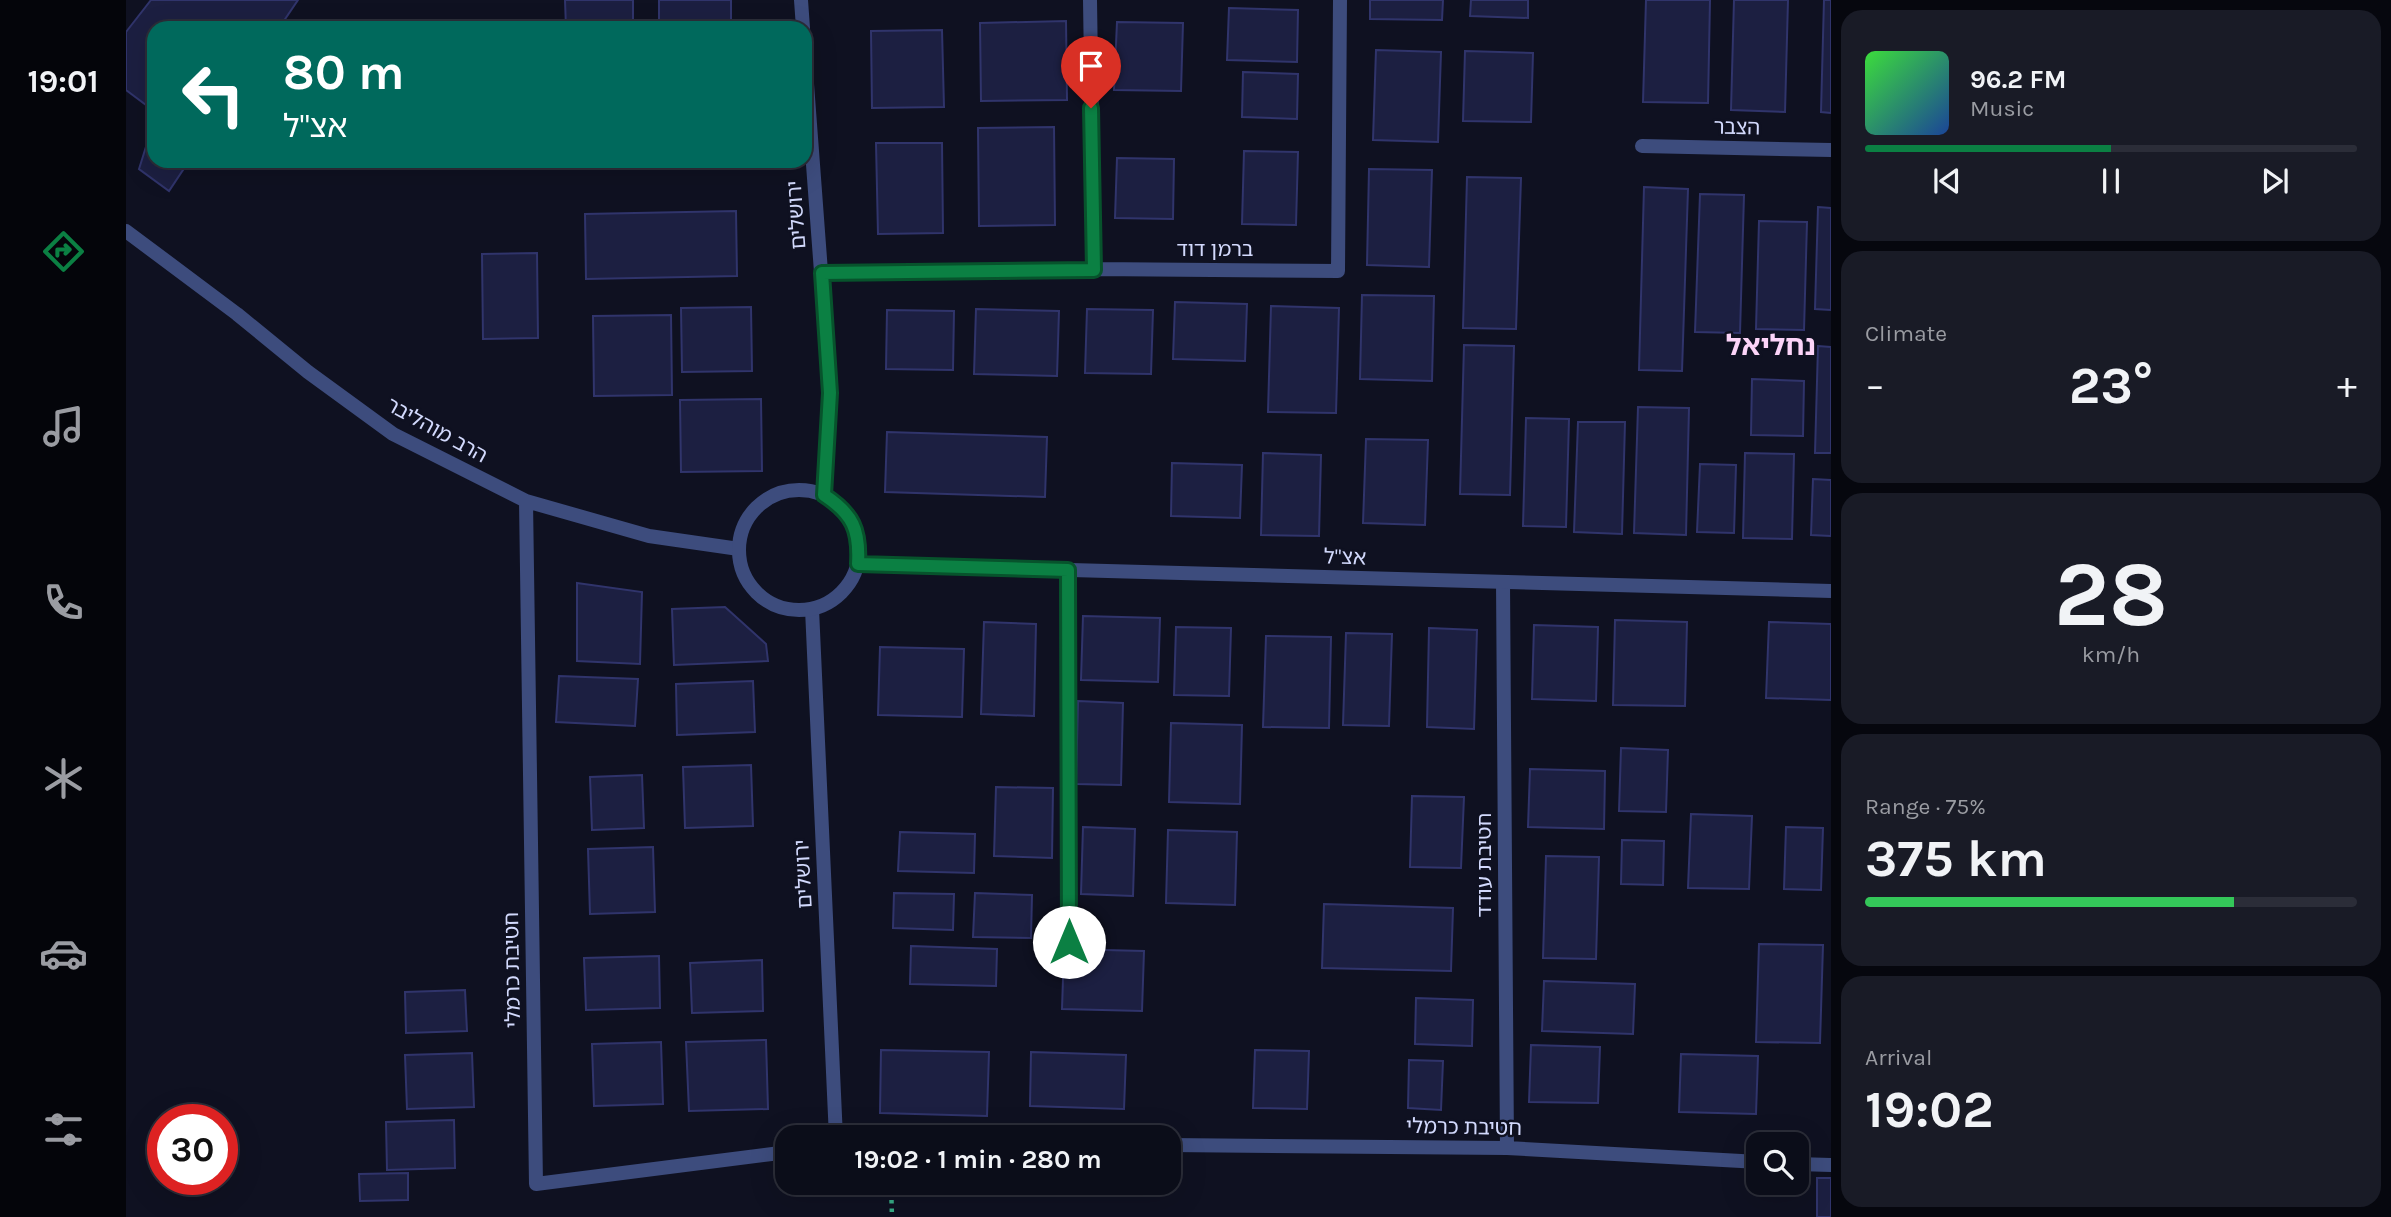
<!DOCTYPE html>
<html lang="en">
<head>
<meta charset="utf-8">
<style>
  :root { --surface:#0b0d19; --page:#191b26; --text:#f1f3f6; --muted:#9a9ca2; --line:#2b2d38; --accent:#0b8043 }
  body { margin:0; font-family:Karla,"Noto Sans Hebrew",sans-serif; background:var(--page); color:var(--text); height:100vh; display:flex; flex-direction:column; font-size:26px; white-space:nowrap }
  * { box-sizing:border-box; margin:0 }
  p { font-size:23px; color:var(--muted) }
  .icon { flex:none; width:38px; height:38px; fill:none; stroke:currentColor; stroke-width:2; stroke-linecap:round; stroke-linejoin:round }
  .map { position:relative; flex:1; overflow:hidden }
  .sheet { display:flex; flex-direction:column; gap:10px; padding:10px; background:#06070e; width:560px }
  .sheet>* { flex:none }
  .banner { position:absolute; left:21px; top:21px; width:665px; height:147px; border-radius:21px; box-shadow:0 7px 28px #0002,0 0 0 2px var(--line); background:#00695c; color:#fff; overflow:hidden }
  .controls { position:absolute; left:1620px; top:1132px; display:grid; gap:14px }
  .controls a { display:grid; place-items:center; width:63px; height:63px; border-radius:14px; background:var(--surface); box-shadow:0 7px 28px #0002,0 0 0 2px var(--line); font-size:35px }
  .speed { position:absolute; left:21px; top:1104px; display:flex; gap:14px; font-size:35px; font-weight:700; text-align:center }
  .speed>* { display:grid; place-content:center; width:91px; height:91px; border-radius:50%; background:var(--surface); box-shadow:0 7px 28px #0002,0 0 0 2px var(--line); line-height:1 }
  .speed .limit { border:10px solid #d22; background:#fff; color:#111 }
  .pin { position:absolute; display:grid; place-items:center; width:60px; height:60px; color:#fff; margin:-72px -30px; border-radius:50% 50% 50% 0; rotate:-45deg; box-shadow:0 0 7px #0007 }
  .pin .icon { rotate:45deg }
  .me { position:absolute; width:77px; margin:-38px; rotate:0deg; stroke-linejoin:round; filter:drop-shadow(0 0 5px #0008) }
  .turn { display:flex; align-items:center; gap:24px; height:147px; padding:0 21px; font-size:32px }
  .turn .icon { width:91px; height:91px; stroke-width:2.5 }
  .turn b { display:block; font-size:49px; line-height:60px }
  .big { font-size:52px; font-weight:700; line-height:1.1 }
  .sheet .tile { flex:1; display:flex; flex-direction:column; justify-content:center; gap:10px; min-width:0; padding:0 24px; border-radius:21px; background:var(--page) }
  .sheet .dial { align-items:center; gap:0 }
  .dial b { font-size:91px; line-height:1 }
  .song { display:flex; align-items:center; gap:21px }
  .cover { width:84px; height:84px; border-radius:10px; background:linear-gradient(135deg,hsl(120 70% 55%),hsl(220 70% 35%)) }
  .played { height:7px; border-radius:4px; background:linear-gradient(90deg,var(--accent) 50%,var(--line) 50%) }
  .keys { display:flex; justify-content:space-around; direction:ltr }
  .heat { display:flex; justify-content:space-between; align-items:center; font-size:38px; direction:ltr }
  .charge { height:10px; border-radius:5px; background:linear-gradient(90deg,#34c759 75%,var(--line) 0) }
  .trip { position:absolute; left:649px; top:1125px; width:406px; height:70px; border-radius:21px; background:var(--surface); box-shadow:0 7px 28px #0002,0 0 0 2px var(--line); font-weight:700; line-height:70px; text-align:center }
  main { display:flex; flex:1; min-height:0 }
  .menu { display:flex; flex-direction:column; width:126px; justify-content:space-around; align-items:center; background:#04050a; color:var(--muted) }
  .menu .icon { width:49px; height:49px }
  .menu .selected { color:var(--accent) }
  .menu b { font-size:32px; color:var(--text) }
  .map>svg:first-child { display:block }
  .building { fill:#1c1f41; stroke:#30346b; stroke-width:2 }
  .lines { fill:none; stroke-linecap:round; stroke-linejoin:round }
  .path { stroke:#37ab85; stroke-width:4.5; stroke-dasharray:3.5 5; stroke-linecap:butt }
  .minor { stroke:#3d4c7d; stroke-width:14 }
  .tertiary { stroke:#3d4c7d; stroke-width:14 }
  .route-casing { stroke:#07532c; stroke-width:18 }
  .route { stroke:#0b8043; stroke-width:12 }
  .labels { text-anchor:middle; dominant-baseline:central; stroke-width:5; stroke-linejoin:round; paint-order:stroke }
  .street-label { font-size:21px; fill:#d2d9fc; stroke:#0f1121 }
  .district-label { font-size:28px; font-weight:bold; fill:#fcd4f8; stroke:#0f1121 }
</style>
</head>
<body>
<main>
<nav class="menu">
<b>19:01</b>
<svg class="icon selected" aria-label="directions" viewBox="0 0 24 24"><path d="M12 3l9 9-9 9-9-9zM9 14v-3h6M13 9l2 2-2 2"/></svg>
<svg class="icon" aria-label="music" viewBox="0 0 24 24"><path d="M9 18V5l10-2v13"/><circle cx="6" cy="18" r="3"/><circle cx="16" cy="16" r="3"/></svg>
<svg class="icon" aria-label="phone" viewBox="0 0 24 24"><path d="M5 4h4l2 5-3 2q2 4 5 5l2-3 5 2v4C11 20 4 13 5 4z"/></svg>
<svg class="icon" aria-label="climate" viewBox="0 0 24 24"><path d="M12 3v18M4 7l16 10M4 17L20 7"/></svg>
<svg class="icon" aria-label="car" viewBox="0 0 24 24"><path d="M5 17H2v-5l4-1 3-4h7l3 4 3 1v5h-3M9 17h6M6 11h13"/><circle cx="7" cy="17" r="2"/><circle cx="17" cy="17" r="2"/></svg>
<svg class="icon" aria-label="filters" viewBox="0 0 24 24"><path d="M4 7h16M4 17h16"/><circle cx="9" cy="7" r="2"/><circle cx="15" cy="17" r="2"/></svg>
</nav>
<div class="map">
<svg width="1705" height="1217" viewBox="0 0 1705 1217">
  <rect width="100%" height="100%" fill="#0f1121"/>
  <!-- building -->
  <path class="building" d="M25,0H172L153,28H28V111L0,90V32Z
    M439,0H507V28H440Z
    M533,0H605V28H533Z
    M1244,0H1317L1316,20L1244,19Z
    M1345,0H1402V18L1344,16Z
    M1520,0H1584L1582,103L1517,102Z
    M1608,0H1662L1659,112L1605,110Z
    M1698,0H1705V113L1695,112Z
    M1103,8L1172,10L1171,62L1101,60Z
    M940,21L941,100L855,101L854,23Z
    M991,22L1057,23L1055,91L988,90Z
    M816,30L818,107L746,108L745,31Z
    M1250,50L1315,52L1312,142L1247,140Z
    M1339,51L1407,53L1405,122L1337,121Z
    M1117,72L1172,74L1171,119L1116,117Z
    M28,121V161H63L43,191L13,169Z
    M928,127L929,225L853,226L852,128Z
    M750,143H816L817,233L752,234Z
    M1118,151L1172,152L1170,225L1116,224Z
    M991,158L1048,159L1047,219L989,218Z
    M459,161H606V165L460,167Z
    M1243,169L1306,170L1303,267L1241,265Z
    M1341,177L1395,178L1390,329L1337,328Z
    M1518,187L1562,189L1556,371L1513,370Z
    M1574,194L1618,195L1614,333L1569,332Z
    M1692,207L1705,208V310L1689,309Z
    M610,211L611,276L460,279L459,214Z
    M1633,221L1681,222L1678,330L1630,329Z
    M411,253L412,338L357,339L356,254Z
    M1236,295L1308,296L1306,381L1234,379Z
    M1049,302L1121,304L1119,361L1047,359Z
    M1145,306L1213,308L1210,413L1142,412Z
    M625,307L626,371L556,372L555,308Z
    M850,309L933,311L931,376L848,374Z
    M961,309L1027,310L1025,374L959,373Z
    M761,310L828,311L827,370L760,369Z
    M545,315L546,395L468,396L467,316Z
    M1338,345L1388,346L1384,495L1334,494Z
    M1692,346L1705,347V453H1689Z
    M1626,379L1678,381L1677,436L1625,435Z
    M635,399L636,471L555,472L554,400Z
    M1512,407L1563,408L1560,535L1508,533Z
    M1400,418L1443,419L1440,527L1397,526Z
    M1452,422H1499L1496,534L1448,532Z
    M761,432L921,437L919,497L759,492Z
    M1240,439L1302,440L1299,525L1237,523Z
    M1137,453L1195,455L1193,536L1135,535Z
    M1619,453L1668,454L1666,539L1617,538Z
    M1046,463L1116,465L1114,518L1045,516Z
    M1574,464L1610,465L1608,533L1571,532Z
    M1687,479L1705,480V536L1685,535Z
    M451,583L516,592L514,664L451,661Z
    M599,607L640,644L642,661L548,665L546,609Z
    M957,616L1034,618L1032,682L955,680Z
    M1489,620L1561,622L1559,706L1487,705Z
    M858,622L910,624L908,716L855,714Z
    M1643,622L1705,624V700L1640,698Z
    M1408,625L1472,627L1470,701L1406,699Z
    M1050,627L1105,628L1103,696L1048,695Z
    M1303,628L1351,630L1348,729L1301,727Z
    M1220,633L1266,634L1263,726L1217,725Z
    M1140,636L1205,637L1203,728L1137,727Z
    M754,647L838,649L836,717L752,715Z
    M433,676L512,679L509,726L430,722Z
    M627,681L629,732L551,735L550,684Z
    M952,701L997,703L995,785L950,784Z
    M1045,723L1116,725L1114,804L1043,802Z
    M1495,748L1542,750L1540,812L1493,811Z
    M625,765L627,826L559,828L557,767Z
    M1404,769L1479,771L1478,829L1402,827Z
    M516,775L518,828L466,830L464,777Z
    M870,787L927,788L926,858L868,856Z
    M1286,796L1338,797L1335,868L1284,867Z
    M1565,814L1626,816L1623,889L1562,888Z
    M957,827L1009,829L1007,896L955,894Z
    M1660,827L1697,828L1695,890L1658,889Z
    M1042,830L1111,832L1109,905L1040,903Z
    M774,832L849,834L848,873L772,871Z
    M1496,840L1538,841L1537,885L1495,884Z
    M527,847L529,912L464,914L462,849Z
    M1420,856L1473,857L1470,959L1417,958Z
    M768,893L828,894L827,930L767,928Z
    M849,893L906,895L905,938L847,937Z
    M1198,904L1327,908L1325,971L1196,968Z
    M1633,944L1697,945L1694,1043L1630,1042Z
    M785,946L871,949L870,986L784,984Z
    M938,949L1018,951L1016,1011L936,1009Z
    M533,956L534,1008L460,1010L458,958Z
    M636,960L637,1011L566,1013L564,963Z
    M1418,981L1509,984L1507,1034L1416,1031Z
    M339,990L341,1031L280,1033L279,992Z
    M1290,998L1347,1000L1346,1046L1289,1044Z
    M640,1040L642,1109L563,1111L560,1042Z
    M535,1042L537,1104L468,1106L466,1044Z
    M1405,1045L1474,1047L1472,1103L1403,1102Z
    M755,1050L863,1052L861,1116L754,1113Z
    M1129,1050L1183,1051L1181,1109L1127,1108Z
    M905,1052L1000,1055L998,1109L904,1106Z
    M346,1053L348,1107L281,1109L279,1055Z
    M1555,1054L1632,1056L1630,1114L1553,1112Z
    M1283,1060L1317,1061L1315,1110L1282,1108Z
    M328,1120L329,1168L261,1170L260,1122Z
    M282,1173V1200L234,1201L233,1174Z
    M1691,1178H1705V1217H1691Z"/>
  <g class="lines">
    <!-- path -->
    <path class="path" d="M765,1183L766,1217"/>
    <!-- minor -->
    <path class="minor" d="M964,0L968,269
      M1516,146L1705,150
      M0,231L111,314L182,372L267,434L400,501L523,536L613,549
      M696,273L968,269L1212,271L1214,0
      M400,501L410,1184L662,1152
      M942,570L943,942
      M1377,582L1381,1148
      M686,609L710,1138
      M1043,1145L1381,1148L1633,1162
      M1671,1164L1705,1165"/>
    <!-- tertiary -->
    <path class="tertiary" d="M675,0L677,28
      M679,57L704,393L698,495
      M613 550a60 60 0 1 1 120 0a60 60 0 1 1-120 0Z
      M731,564L1705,591"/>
  </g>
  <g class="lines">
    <!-- route casing -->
    <g class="route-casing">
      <path id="route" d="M943,942L942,570L732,564C734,530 727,514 698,495L704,393L696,273L968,270L965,108"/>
    </g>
    <!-- route -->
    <use href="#route" class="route"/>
  </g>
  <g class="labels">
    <!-- street labels -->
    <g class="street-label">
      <text transform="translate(1611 127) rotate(1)">הצבר</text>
      <text transform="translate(670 215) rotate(-94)">ירושלים</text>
      <text x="1089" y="249">ברמן דוד</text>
      <text transform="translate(311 430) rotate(29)">הרב מוהליבר</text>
      <text transform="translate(1219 557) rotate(2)">אצ"ל</text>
      <text transform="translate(1358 865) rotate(-90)">חטיבת עודד</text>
      <text transform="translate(677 874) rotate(-93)">ירושלים</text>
      <text transform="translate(386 970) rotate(-91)">חטיבת כרמלי</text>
      <text transform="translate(1338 1127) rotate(1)">חטיבת כרמלי</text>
    </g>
    <!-- district labels -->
    <g class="district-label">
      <text x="1645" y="345">נחליאל</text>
    </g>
  </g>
</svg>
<div class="controls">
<a><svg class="icon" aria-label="search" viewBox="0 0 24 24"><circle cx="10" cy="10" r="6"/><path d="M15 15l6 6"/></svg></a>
</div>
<div class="speed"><div class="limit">30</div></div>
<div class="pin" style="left:965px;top:108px;background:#d93025"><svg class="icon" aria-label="arrive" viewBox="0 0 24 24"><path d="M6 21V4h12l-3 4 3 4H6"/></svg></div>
<svg class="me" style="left:943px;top:942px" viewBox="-20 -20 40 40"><circle r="19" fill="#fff"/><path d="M0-13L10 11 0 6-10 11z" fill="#0b8043"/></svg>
<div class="trip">19:02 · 1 min · 280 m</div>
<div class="banner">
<div class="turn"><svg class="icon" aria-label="left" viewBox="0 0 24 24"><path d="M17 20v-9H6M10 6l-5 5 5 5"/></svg><div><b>80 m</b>אצ&quot;ל</div></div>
</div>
</div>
<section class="sheet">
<div class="tile">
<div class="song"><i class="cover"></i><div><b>96.2 FM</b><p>Music</p></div></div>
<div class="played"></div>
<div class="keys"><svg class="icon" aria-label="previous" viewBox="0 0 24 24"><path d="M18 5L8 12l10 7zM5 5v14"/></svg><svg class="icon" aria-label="pause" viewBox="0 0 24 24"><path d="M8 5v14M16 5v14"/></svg><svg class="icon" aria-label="next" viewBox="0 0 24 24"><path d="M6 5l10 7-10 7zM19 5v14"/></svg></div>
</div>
<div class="tile"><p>Climate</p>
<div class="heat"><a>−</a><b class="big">23°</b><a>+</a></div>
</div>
<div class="tile dial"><b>28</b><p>km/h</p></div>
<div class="tile"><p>Range · 75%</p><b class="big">375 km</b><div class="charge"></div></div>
<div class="tile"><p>Arrival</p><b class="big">19:02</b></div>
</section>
</main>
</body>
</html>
